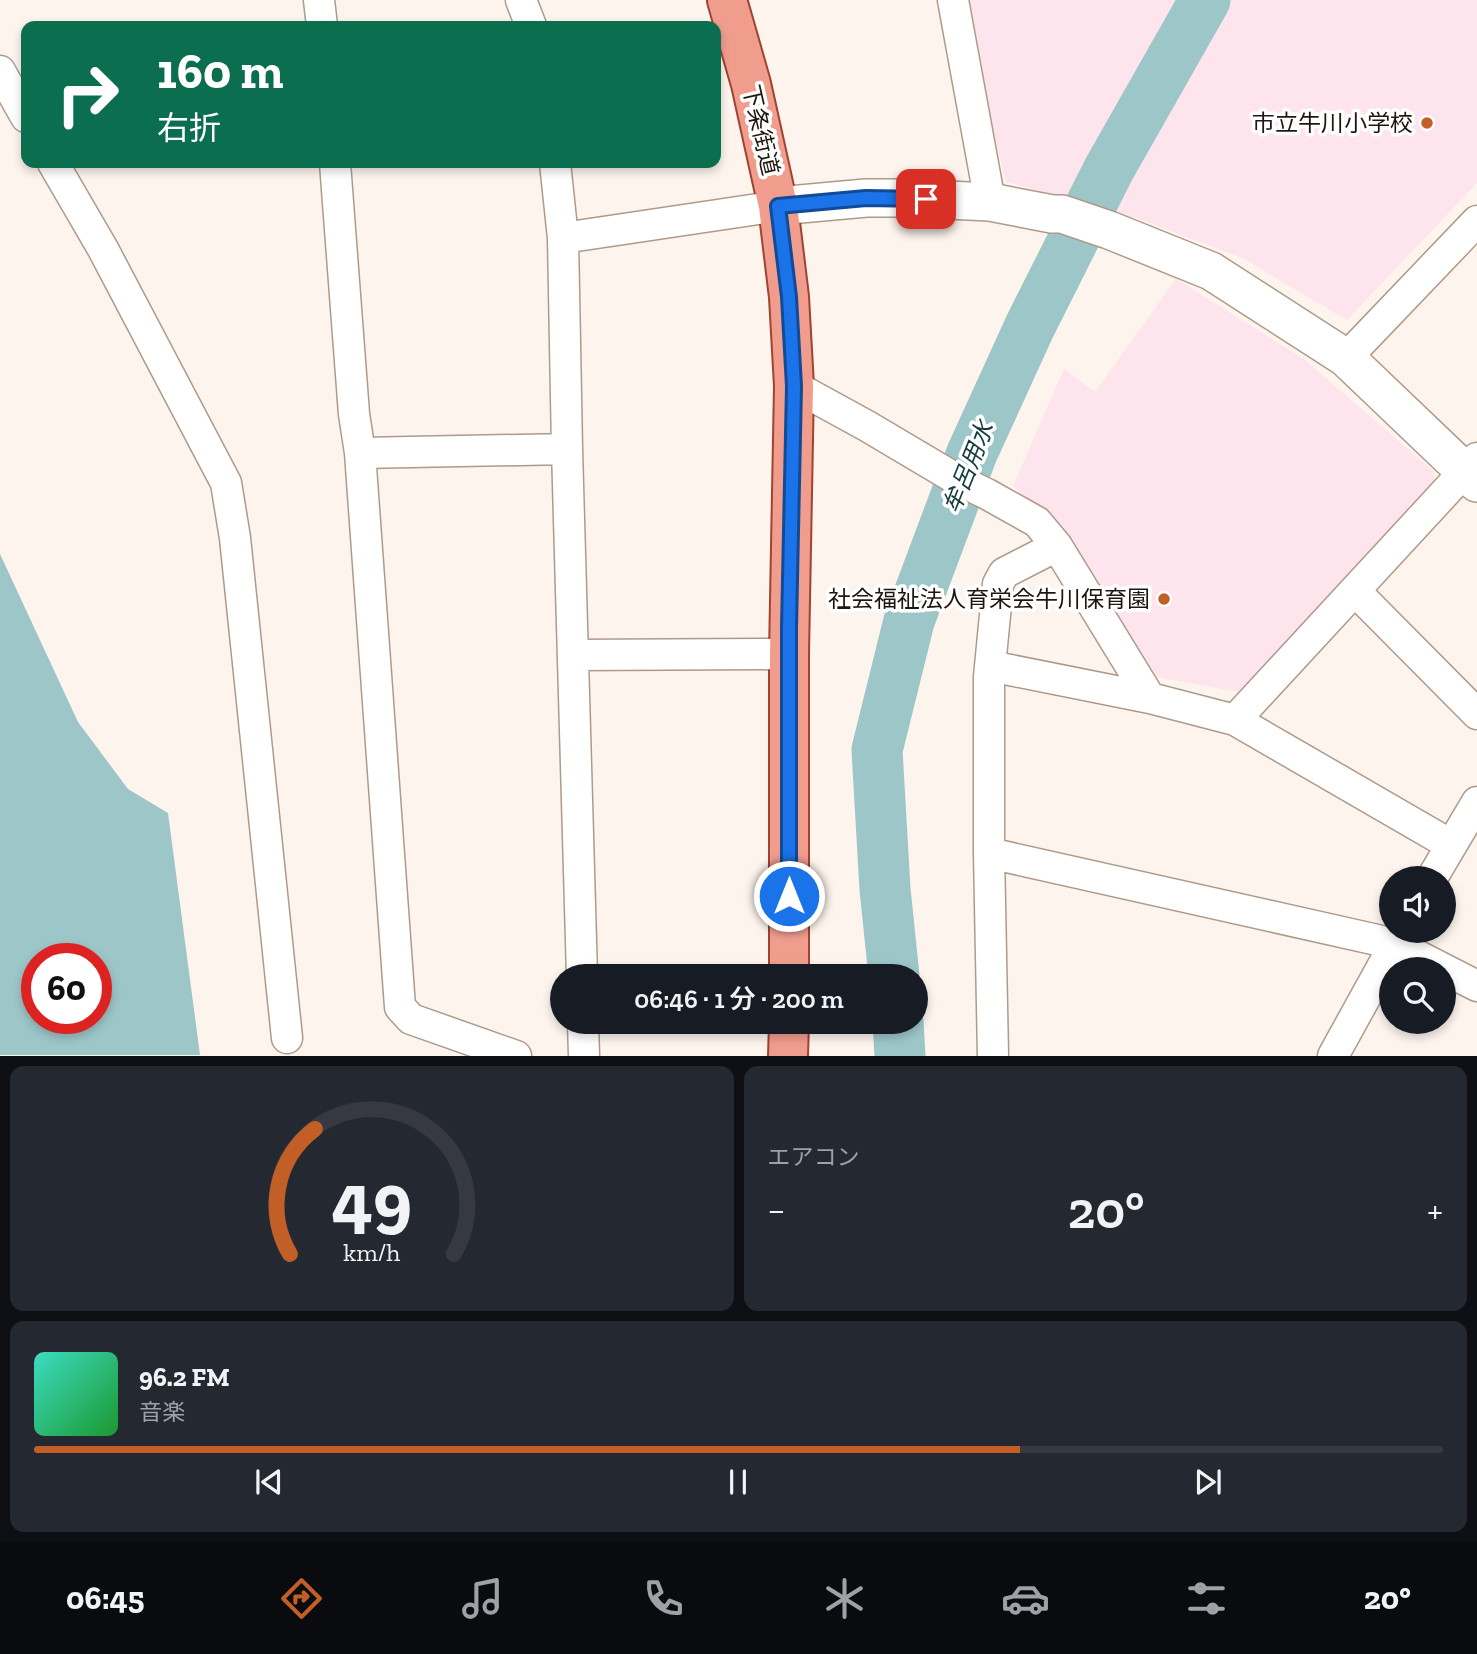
<!DOCTYPE html>
<html lang="ja">
<head>
<meta charset="utf-8">
<style>
  :root { --surface:#171b24; --page:#242831; --text:#f1f3f6; --muted:#9ea1a6; --line:#363941; --accent:#c25f27 }
  body { margin:0; font-family:"Zilla Slab","Noto Sans JP",serif; background:var(--page); color:var(--text); height:100vh; display:flex; flex-direction:column; font-size:26px; white-space:nowrap }
  * { box-sizing:border-box; margin:0 }
  p { font-size:23px; color:var(--muted) }
  .icon { flex:none; width:38px; height:38px; fill:none; stroke:currentColor; stroke-width:2; stroke-linecap:round; stroke-linejoin:round }
  .map { position:relative; height:1056px; overflow:hidden }
  .drawer { display:flex; flex-direction:column; gap:10px; padding:10px; background:#0d0f14; flex:1 }
  .drawer>* { flex:none }
  .top-card { position:absolute; left:21px; top:21px; width:700px; height:147px; border-radius:14px; box-shadow:0 4px 10px #0003; background:#0b6e4f; color:#fff; overflow:hidden }
  .fabs { position:absolute; left:1379px; top:866px; display:grid; gap:14px }
  .fabs a { display:grid; place-items:center; width:77px; height:77px; border-radius:50%; background:var(--surface); box-shadow:0 4px 10px #0003; font-size:35px }
  .speed { position:absolute; left:21px; top:943px; display:flex; gap:14px; font-size:35px; font-weight:700; text-align:center }
  .speed>* { display:grid; place-content:center; width:91px; height:91px; border-radius:50%; background:var(--surface); box-shadow:0 4px 10px #0003; line-height:1 }
  .speed .limit { border:10px solid #d22; background:#fff; color:#111 }
  .pin { position:absolute; display:grid; place-items:center; width:60px; height:60px; color:#fff; margin:-30px; border-radius:14px; box-shadow:0 4px 10px #0006 }
  .me { position:absolute; width:77px; margin:-38px; rotate:0deg; stroke-linejoin:round; filter:drop-shadow(0 0 5px #0008) }
  .turn { display:flex; align-items:center; gap:24px; height:147px; padding:0 21px; font-size:32px }
  .turn .icon { width:91px; height:91px; stroke-width:2.5 }
  .turn b { display:block; font-size:49px; line-height:60px }
  .big { font-size:52px; font-weight:600; line-height:1.1 }
  .drawer .tile { flex:1; display:flex; flex-direction:column; justify-content:center; gap:10px; min-width:0; padding:0 24px; border-radius:14px; background:var(--page) }
  .drawer .dial { align-items:center; gap:0 }
  .dial svg { height:182px; overflow:visible; fill:none; stroke:var(--line); stroke-width:7; stroke-linecap:round; text-anchor:middle }
  .dial text { fill:var(--text); stroke:none }
  .song { display:flex; align-items:center; gap:21px }
  .cover { width:84px; height:84px; border-radius:10px; background:linear-gradient(135deg,hsl(170 70% 55%),hsl(130 70% 35%)) }
  .played { height:7px; border-radius:4px; background:linear-gradient(90deg,var(--accent) 70%,var(--line) 70%) }
  .keys { display:flex; justify-content:space-around; direction:ltr }
  .heat { display:flex; justify-content:space-between; align-items:center; font-size:38px; direction:ltr }
  .drawer .tiles { flex:1; display:grid; gap:10px; grid-template-columns:1fr 1fr }
  .tile:last-child { grid-column:span 2 }
  .trip { position:absolute; left:550px; top:964px; width:378px; height:70px; border-radius:35px; background:var(--surface); box-shadow:0 4px 10px #0003; font-weight:600; line-height:70px; text-align:center }
  .dock { display:flex; height:112px; justify-content:space-around; align-items:center; background:#090b0e; color:var(--muted) }
  .dock .icon { width:49px; height:49px }
  .dock .active { color:var(--accent) }
  .dock b { font-size:32px; color:var(--text) }
  .map>svg:first-child { display:block }
  .education { fill:#fee4ec }
  .water { fill:#9dc6c9; fill-rule:evenodd }
  .lines { fill:none; stroke-linecap:round; stroke-linejoin:round }
  .river { stroke:#9dc6c9; stroke-width:51 }
  .minor-casing { stroke:#af9a8a; stroke-width:33 }
  .tertiary-casing { stroke:#af9a8a; stroke-width:40 }
  .primary-casing { stroke:#a04331; stroke-width:42 }
  .minor { stroke:#fff; stroke-width:30 }
  .tertiary { stroke:#fff; stroke-width:37 }
  .primary { stroke:#f09d8e; stroke-width:38 }
  .route-casing { stroke:#114b97; stroke-width:18 }
  .route { stroke:#1a73e8; stroke-width:12 }
  .poi-dot { fill:#c25f27; stroke:#fff; stroke-width:2.5 }
  .labels { text-anchor:middle; dominant-baseline:central; stroke-width:7; stroke-linejoin:round; paint-order:stroke }
  .poi-label { font-size:23px; fill:#1e1610; stroke:#fff; text-anchor:end }
  .street-label { font-size:23px; fill:#1e1610; stroke:#fff }
  .water-label { font-size:24px; font-style:italic; fill:#133b3e; stroke:#fff }
</style>
</head>
<body>
<div class="map">
<svg width="1477" height="1056" viewBox="0 0 1477 1056">
  <rect width="100%" height="100%" fill="#fdf4ed"/>
  <!-- education -->
  <path class="education" d="M962,0H1477V183L1347,320L1242,258L1139,219L1006,182Z
    M1176,279L1304,359L1433,471L1435,487L1239,692L1156,677L1061,529L1013,486L1064,369L1095,392Z"/>
  <!-- water -->
  <path class="water" d="M0,554L78,722L128,789L168,813L200,1055H0ZM37,959H96V1018H37Z"/>
  <g class="lines">
    <!-- river -->
    <path class="river" d="M894,976L885,889L877,750L909,621L972,453L1030,326L1109,169L1205,0
      M898,1022L900,1056"/>
    <!-- minor casing -->
    <g class="minor-casing">
      <path id="minor" d="M319,0L322,26
        M521,0L531,26
        M953,0L990,202
        M0,71L26,117
        M53,163L103,249L226,483L235,538L287,1038
        M335,163L354,414L360,453
        M555,163L563,238L567,449L582,976
        M563,238L778,206
        M1346,358L1477,221
        M794,386L867,426L958,480L987,494L1037,522L1057,546L1150,698L1235,720L1477,458
        M1355,591L1477,714
        M573,655L789,654
        M990,666L1150,698
        M1235,720L1451,845
        M989,853V677L998,584L1004,573L1057,546
        M1432,878L1477,802
        M583,1022L584,1056
        M516,1056L411,1019L400,1007L360,453L567,449
        M993,1056L989,853L1395,944L1477,986
        M1333,1056L1402,931"/>
    </g>
    <!-- tertiary casing -->
    <g class="tertiary-casing">
      <path id="tertiary" d="M778,206L866,198H905L990,202L1052,214H1062L1109,230L1211,271L1346,358L1477,483"/>
    </g>
    <!-- primary casing -->
    <g class="primary-casing">
      <path id="primary" d="M727,0L751,84L778,206L789,297L794,386L789,654V976
        M788,1056L789,1022"/>
    </g>
    <!-- minor -->
    <use href="#minor" class="minor"/>
    <!-- tertiary -->
    <use href="#tertiary" class="tertiary"/>
    <!-- primary -->
    <use href="#primary" class="primary"/>
  </g>
  <g class="lines">
    <!-- route casing -->
    <g class="route-casing">
      <path id="route" d="M789,896V628L794,386L789,297L778,206L866,198L926,199"/>
    </g>
    <!-- route -->
    <use href="#route" class="route"/>
  </g>
  <!-- markers -->
  <g class="poi-dot">
    <circle cx="1427" cy="123" r="7"/>
    <circle cx="1164" cy="599" r="7"/>
  </g>
  <g class="labels">
    <!-- poi labels -->
    <g class="poi-label">
      <text x="1413" y="123">市立牛川小学校</text>
      <text x="1150" y="599">社会福祉法人育栄会牛川保育園</text>
    </g>
    <!-- street labels -->
    <g class="street-label">
      <text transform="translate(761 130) rotate(77)">下条街道</text>
    </g>
    <!-- water labels -->
    <g class="water-label">
      <text transform="translate(968 467) rotate(-68)">牟呂用水</text>
    </g>
  </g>
</svg>
<div class="fabs">
<a><svg class="icon" aria-label="sound" viewBox="0 0 24 24"><path d="M4 9h4l5-4v14l-5-4H4zM17 9q2 3 0 6"/></svg></a>
<a><svg class="icon" aria-label="search" viewBox="0 0 24 24"><circle cx="10" cy="10" r="6"/><path d="M15 15l6 6"/></svg></a>
</div>
<div class="speed"><div class="limit">60</div></div>
<div class="pin" style="left:926px;top:199px;background:#d93025"><svg class="icon" aria-label="arrive" viewBox="0 0 24 24"><path d="M6 21V4h12l-3 4 3 4H6"/></svg></div>
<svg class="me" style="left:789px;top:896px" viewBox="-20 -20 40 40"><circle r="17" fill="#1a73e8" stroke="#fff" stroke-width="3"/><path d="M0-11L8 9 0 5-8 9z" fill="#fff"/></svg>
<div class="trip">06:46 · 1 分 · 200 m</div>
<div class="top-card">
<div class="turn"><svg class="icon" aria-label="right" viewBox="0 0 24 24"><path d="M7 20v-9h11M14 6l5 5-5 5"/></svg><div><b>160 m</b>右折</div></div>
</div>
</div>
<section class="drawer">
<div class="tiles">
<div class="tile dial"><svg viewBox="0 0 100 80">
<path d="M14 69A42 42 0 1 1 86 69"/>
<path d="M14 69A42 42 0 0 1 25 14" stroke="#c25f27"/>
<text x="50" y="56" font-size="32" font-weight="700">49</text>
<text x="50" y="72" font-size="11">km/h</text>
</svg></div>
<div class="tile"><p>エアコン</p>
<div class="heat"><a>−</a><b class="big">20°</b><a>+</a></div>
</div>
<div class="tile">
<div class="song"><i class="cover"></i><div><b>96.2 FM</b><p>音楽</p></div></div>
<div class="played"></div>
<div class="keys"><svg class="icon" aria-label="previous" viewBox="0 0 24 24"><path d="M18 5L8 12l10 7zM5 5v14"/></svg><svg class="icon" aria-label="pause" viewBox="0 0 24 24"><path d="M8 5v14M16 5v14"/></svg><svg class="icon" aria-label="next" viewBox="0 0 24 24"><path d="M6 5l10 7-10 7zM19 5v14"/></svg></div>
</div>
</div>
</section>
<nav class="dock">
<b>06:45</b>
<svg class="icon active" aria-label="directions" viewBox="0 0 24 24"><path d="M12 3l9 9-9 9-9-9zM9 14v-3h6M13 9l2 2-2 2"/></svg>
<svg class="icon" aria-label="music" viewBox="0 0 24 24"><path d="M9 18V5l10-2v13"/><circle cx="6" cy="18" r="3"/><circle cx="16" cy="16" r="3"/></svg>
<svg class="icon" aria-label="phone" viewBox="0 0 24 24"><path d="M5 4h4l2 5-3 2q2 4 5 5l2-3 5 2v4C11 20 4 13 5 4z"/></svg>
<svg class="icon" aria-label="climate" viewBox="0 0 24 24"><path d="M12 3v18M4 7l16 10M4 17L20 7"/></svg>
<svg class="icon" aria-label="car" viewBox="0 0 24 24"><path d="M5 17H2v-5l4-1 3-4h7l3 4 3 1v5h-3M9 17h6M6 11h13"/><circle cx="7" cy="17" r="2"/><circle cx="17" cy="17" r="2"/></svg>
<svg class="icon" aria-label="filters" viewBox="0 0 24 24"><path d="M4 7h16M4 17h16"/><circle cx="9" cy="7" r="2"/><circle cx="15" cy="17" r="2"/></svg>
<b>20°</b>
</nav>
</body>
</html>
